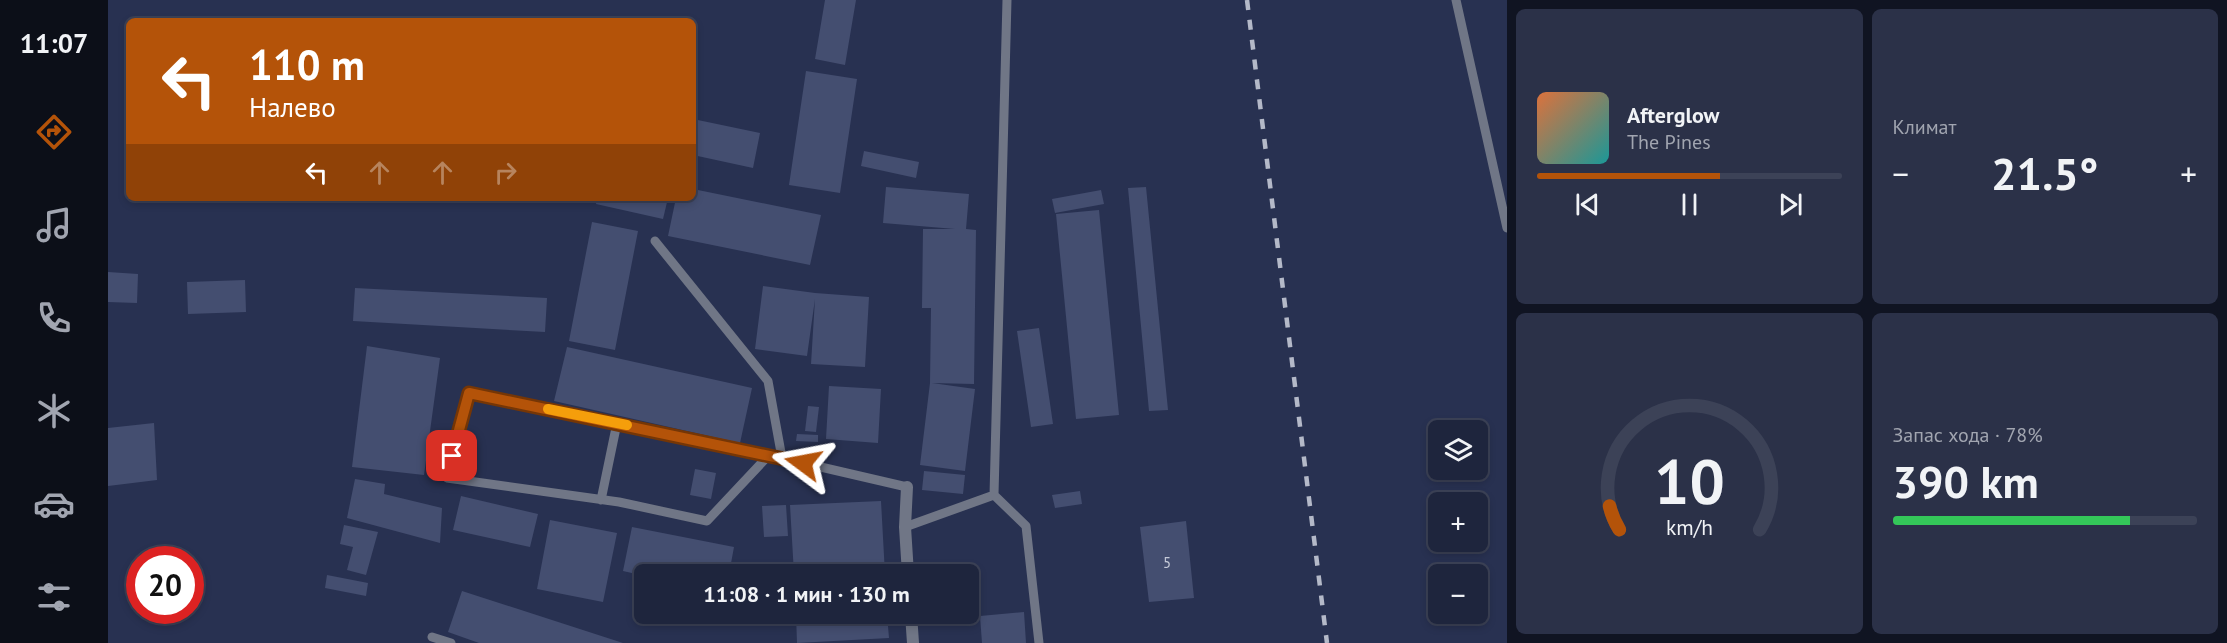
<!DOCTYPE html>
<html lang="ru">
<head>
<meta charset="utf-8">
<style>
  :root { --surface:#1e253d; --page:#2b3148; --text:#f1f3f6; --muted:#a1a5b0; --line:#3c4257; --accent:#b45309 }
  body { margin:0; font-family:"PT Sans",sans-serif; background:var(--page); color:var(--text); height:100vh; display:flex; flex-direction:column; font-size:22px; white-space:nowrap }
  * { box-sizing:border-box; margin:0 }
  p { font-size:20px; color:var(--muted) }
  .icon { flex:none; width:33px; height:33px; fill:none; stroke:currentColor; stroke-width:2; stroke-linecap:round; stroke-linejoin:round }
  .map { position:relative; flex:1; overflow:hidden }
  .side { display:flex; flex-direction:column; gap:9px; padding:9px; background:#101422; width:720px }
  .side>* { flex:none }
  .banner { position:absolute; left:18px; top:18px; width:570px; height:183px; border-radius:9px; box-shadow:0 3px 9px #0003,0 0 0 2px var(--line); background:#b45309; color:#fff; overflow:hidden }
  .controls { position:absolute; left:1320px; top:420px; display:grid; gap:12px }
  .controls a { display:grid; place-items:center; width:60px; height:60px; border-radius:9px; background:var(--surface); box-shadow:0 3px 9px #0003,0 0 0 2px var(--line); font-size:30px }
  .speed { position:absolute; left:18px; top:546px; display:flex; gap:12px; font-size:30px; font-weight:700; text-align:center }
  .speed>* { display:grid; place-content:center; width:78px; height:78px; border-radius:50%; background:var(--surface); box-shadow:0 3px 9px #0003,0 0 0 2px var(--line); line-height:1 }
  .speed .limit { border:9px solid #d22; background:#fff; color:#111 }
  .pin { position:absolute; display:grid; place-items:center; width:51px; height:51px; color:#fff; margin:-26px; border-radius:12px; box-shadow:0 3px 9px #0006 }
  .me { position:absolute; width:66px; margin:-33px; rotate:283deg; stroke-linejoin:round; filter:drop-shadow(0 0 4px #0008) }
  .turn { display:flex; align-items:center; gap:21px; height:126px; padding:0 24px; font-size:27px }
  .turn .icon { width:78px; height:78px; stroke-width:2.5 }
  .turn b { display:block; font-size:42px; line-height:51px }
  .lanes { display:flex; align-items:center; height:57px; padding:0 24px; background:#0003; justify-content:center; gap:30px; direction:ltr }
  .lanes .off { opacity:.35 }
  .big { font-size:45px; font-weight:700; line-height:1.1 }
  .side .widget { flex:1; display:flex; flex-direction:column; justify-content:center; gap:9px; min-width:0; padding:0 21px; border-radius:9px; background:var(--page) }
  .side .dial { align-items:center; gap:0 }
  .dial svg { height:156px; overflow:visible; fill:none; stroke:var(--line); stroke-width:7; stroke-linecap:round; text-anchor:middle }
  .dial text { fill:var(--text); stroke:none }
  .song { display:flex; align-items:center; gap:18px }
  .cover { width:72px; height:72px; border-radius:9px; background:linear-gradient(135deg,hsl(20 70% 55%),hsl(180 70% 35%)) }
  .played { height:6px; border-radius:3px; background:linear-gradient(90deg,var(--accent) 60%,var(--line) 60%) }
  .keys { display:flex; justify-content:space-around; direction:ltr }
  .heat { display:flex; justify-content:space-between; align-items:center; font-size:33px; direction:ltr }
  .charge { height:9px; border-radius:4px; background:linear-gradient(90deg,#34c759 78%,var(--line) 0) }
  .side .tiles { flex:1; display:grid; gap:9px; grid-template-columns:repeat(2,1fr) }
  .trip { position:absolute; left:526px; top:564px; width:345px; height:60px; border-radius:9px; background:var(--surface); box-shadow:0 3px 9px #0003,0 0 0 2px var(--line); font-weight:700; line-height:60px; text-align:center }
  main { display:flex; flex:1; min-height:0 }
  .dock { display:flex; flex-direction:column; width:108px; justify-content:space-around; align-items:center; background:#0c0f18; color:var(--muted) }
  .dock .icon { width:42px; height:42px }
  .dock .on { color:var(--accent) }
  .dock b { font-size:27px; color:var(--text) }
  .map>svg:first-child { display:block }
  .building { fill:#444e70 }
  .lines { fill:none; stroke-linecap:round; stroke-linejoin:round }
  .service { stroke:#707686; stroke-width:9 }
  .minor { stroke:#707686; stroke-width:12 }
  .rail { stroke:#b4b9c8; stroke-width:4.5; stroke-dasharray:10 10; stroke-linecap:butt }
  .route-casing { stroke:#753606; stroke-width:15 }
  .route { stroke:#b45309; stroke-width:10 }
  .slow { stroke:#f59e0b; stroke-width:10 }
  .labels { text-anchor:middle; dominant-baseline:central; stroke-width:6; stroke-linejoin:round; paint-order:stroke }
  .number-label { font-size:15px; fill:#c5cad8 }
</style>
</head>
<body>
<main>
<nav class="dock">
<b>11:07</b>
<svg class="icon on" aria-label="directions" viewBox="0 0 24 24"><path d="M12 3l9 9-9 9-9-9zM9 14v-3h6M13 9l2 2-2 2"/></svg>
<svg class="icon" aria-label="music" viewBox="0 0 24 24"><path d="M9 18V5l10-2v13"/><circle cx="6" cy="18" r="3"/><circle cx="16" cy="16" r="3"/></svg>
<svg class="icon" aria-label="phone" viewBox="0 0 24 24"><path d="M5 4h4l2 5-3 2q2 4 5 5l2-3 5 2v4C11 20 4 13 5 4z"/></svg>
<svg class="icon" aria-label="climate" viewBox="0 0 24 24"><path d="M12 3v18M4 7l16 10M4 17L20 7"/></svg>
<svg class="icon" aria-label="car" viewBox="0 0 24 24"><path d="M5 17H2v-5l4-1 3-4h7l3 4 3 1v5h-3M9 17h6M6 11h13"/><circle cx="7" cy="17" r="2"/><circle cx="17" cy="17" r="2"/></svg>
<svg class="icon" aria-label="filters" viewBox="0 0 24 24"><path d="M4 7h16M4 17h16"/><circle cx="9" cy="7" r="2"/><circle cx="15" cy="17" r="2"/></svg>
</nav>
<div class="map">
<svg width="1399" height="643" viewBox="0 0 1399 643">
  <rect width="100%" height="100%" fill="#283151"/>
  <!-- building -->
  <path class="building" d="M717,0H748L737,65L707,59Z
    M698,71L749,79L732,193L681,185Z
    M585,119L652,133L645,168L585,155Z
    M756,151L811,162L808,178L753,166Z
    M778,187L861,194L858,229L868,230L866,384L824,383L867,389L857,471L812,465L822,383L823,308H814L815,229H847L775,223Z
    M1038,187L1060,410L1041,411L1020,188Z
    M585,189L713,215L702,265L560,236L568,198H585Z
    M993,190L996,204L947,213L944,199Z
    M489,198H560L555,219L488,204Z
    M991,210L1011,415L968,419L948,214Z
    M484,222L530,231L507,350L461,341Z
    M0,272L30,274L29,303L0,302Z
    M137,280L138,312L80,314L79,282Z
    M655,286L707,293L761,297L757,367L703,364L707,299L699,356L647,349Z
    M247,288L439,298L437,332L245,321Z
    M931,328L945,424L923,427L909,331Z
    M259,346L332,358L316,475L244,467Z
    M459,347L644,388L632,443L446,401Z
    M721,386L773,389L770,443L718,439Z
    M700,406L711,407L708,432L697,431Z
    M46,423L49,480L0,486V428Z
    M689,434L710,435V442L688,441Z
    M587,469L608,473L603,499L582,495Z
    M816,471L857,475L855,494L814,490Z
    M247,479L277,484L276,494L334,508L332,543L239,518Z
    M972,491L974,504L947,508L944,495Z
    M353,496L430,514L422,547L345,530Z
    M773,501L777,574H686L682,505Z
    M678,505L680,536L656,537L654,506Z
    M442,520L509,533L495,602L429,589Z
    M1078,521L1086,598L1041,602L1032,527Z
    M236,525L270,532L258,575L239,570L245,547L232,544Z
    M524,527L626,547L621,574L537,576L515,571Z
    M219,575L260,583L258,596L217,588Z
    M354,591L515,643H371L340,632Z
    M916,612L918,643H874L872,616Z
    M688,614H779L781,638L689,643Z"/>
  <g class="lines">
    <!-- service -->
    <path class="service" d="M1348,0L1399,228
      M547,241L660,381L674,458
      M661,455L361,393L339,478L511,502L599,521L661,455L799,487
      M886,495L918,526L931,643
      M493,500L509,423
      M797,527L886,495L899,0
      M324,637L343,643"/>
    <!-- minor -->
    <path class="minor" d="M799,487L797,527L800,574
      M803,614L805,643"/>
    <!-- rail -->
    <path class="rail" d="M1139,0L1219,643"/>
  </g>
  <g class="lines">
    <!-- route casing -->
    <g class="route-casing">
      <path id="route" d="M344,456L361,393L695,463"/>
    </g>
    <!-- route -->
    <use href="#route" class="route"/>
    <!-- slow -->
    <path class="slow" d="M440,409L519,425"/>
  </g>
  <g class="labels">
    <!-- number labels -->
    <g class="number-label">
      <text x="1059" y="562">5</text>
    </g>
  </g>
</svg>
<div class="controls">
<a><svg class="icon" aria-label="layers" viewBox="0 0 24 24"><path d="M12 4l9 5-9 5-9-5zM3 14l9 5 9-5"/></svg></a>
<a>+</a>
<a>−</a>
</div>
<div class="speed"><div class="limit">20</div></div>
<div class="pin" style="left:344px;top:456px;background:#d93025"><svg class="icon" aria-label="arrive" viewBox="0 0 24 24"><path d="M6 21V4h12l-3 4 3 4H6"/></svg></div>
<svg class="me" style="left:695px;top:463px" viewBox="-20 -20 40 40"><path d="M0-17L14 15 0 8-14 15z" fill="#b45309" stroke="#fff" stroke-width="4"/></svg>
<div class="trip">11:08 · 1 мин · 130 m</div>
<div class="banner">
<div class="turn"><svg class="icon" aria-label="left" viewBox="0 0 24 24"><path d="M17 20v-9H6M10 6l-5 5 5 5"/></svg><div><b>110 m</b>Налево</div></div>
<div class="lanes"><svg class="icon" aria-label="left" viewBox="0 0 24 24"><path d="M17 20v-9H6M10 6l-5 5 5 5"/></svg><svg class="icon off" aria-label="ahead" viewBox="0 0 24 24"><path d="M12 20V5M6 11l6-6 6 6"/></svg><svg class="icon off" aria-label="ahead" viewBox="0 0 24 24"><path d="M12 20V5M6 11l6-6 6 6"/></svg><svg class="icon off" aria-label="right" viewBox="0 0 24 24"><path d="M7 20v-9h11M14 6l5 5-5 5"/></svg></div>
</div>
</div>
<section class="side">
<div class="tiles">
<div class="widget">
<div class="song"><i class="cover"></i><div><b>Afterglow</b><p>The Pines</p></div></div>
<div class="played"></div>
<div class="keys"><svg class="icon" aria-label="previous" viewBox="0 0 24 24"><path d="M18 5L8 12l10 7zM5 5v14"/></svg><svg class="icon" aria-label="pause" viewBox="0 0 24 24"><path d="M8 5v14M16 5v14"/></svg><svg class="icon" aria-label="next" viewBox="0 0 24 24"><path d="M6 5l10 7-10 7zM19 5v14"/></svg></div>
</div>
<div class="widget"><p>Климат</p>
<div class="heat"><a>−</a><b class="big">21.5°</b><a>+</a></div>
</div>
<div class="widget dial"><svg viewBox="0 0 100 80">
<path d="M14 69A42 42 0 1 1 86 69"/>
<path d="M14 69A42 42 0 0 1 9 57" stroke="#b45309"/>
<text x="50" y="56" font-size="32" font-weight="700">10</text>
<text x="50" y="72" font-size="11">km/h</text>
</svg></div>
<div class="widget"><p>Запас хода · 78%</p><b class="big">390 km</b><div class="charge"></div></div>
</div>
</section>
</main>
</body>
</html>
